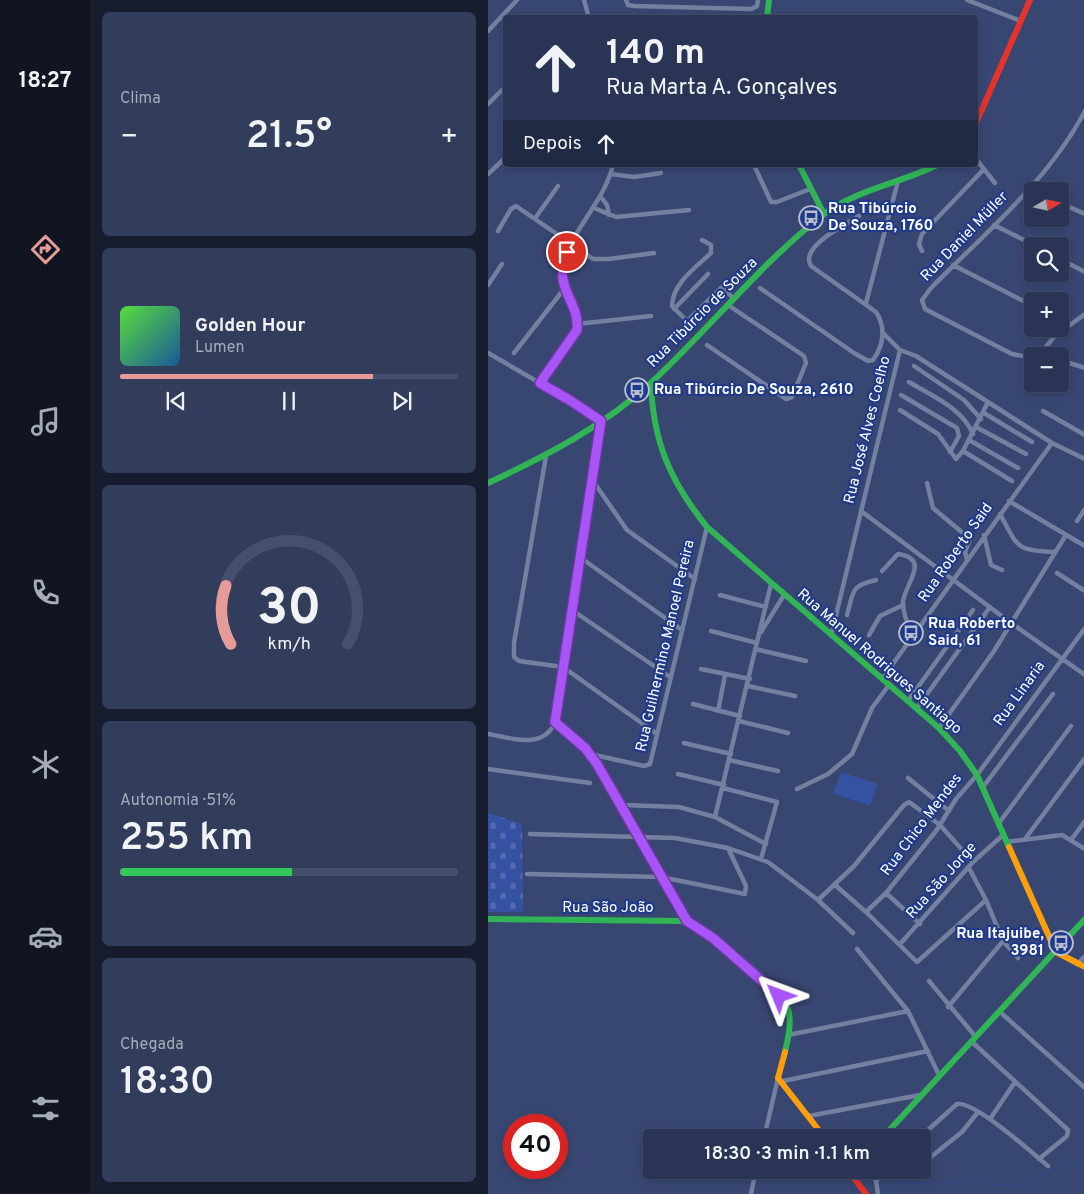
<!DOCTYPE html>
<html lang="pt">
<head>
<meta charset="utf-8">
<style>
  :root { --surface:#2a3556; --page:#323d5c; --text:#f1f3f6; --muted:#a5abb9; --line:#46506c; --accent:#e69b98 }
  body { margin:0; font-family:Overpass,sans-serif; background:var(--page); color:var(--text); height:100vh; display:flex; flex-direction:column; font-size:19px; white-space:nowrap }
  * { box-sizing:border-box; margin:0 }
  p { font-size:16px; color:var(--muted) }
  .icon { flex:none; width:28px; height:28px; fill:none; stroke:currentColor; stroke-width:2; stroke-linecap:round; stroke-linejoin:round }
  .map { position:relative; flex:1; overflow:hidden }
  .drawer { display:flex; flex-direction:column; gap:12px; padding:12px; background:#171d2f; width:398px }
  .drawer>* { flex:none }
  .banner { position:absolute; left:15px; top:15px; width:475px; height:152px; border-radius:5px; box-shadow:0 2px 8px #0003,0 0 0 1px var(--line); background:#2a3556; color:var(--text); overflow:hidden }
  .needle { width:32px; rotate:81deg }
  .controls { position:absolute; left:536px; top:182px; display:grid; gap:10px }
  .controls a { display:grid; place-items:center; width:45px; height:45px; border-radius:5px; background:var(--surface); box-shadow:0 2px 8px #0003,0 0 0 1px var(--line); font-size:25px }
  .speed { position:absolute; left:15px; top:1114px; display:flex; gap:10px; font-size:25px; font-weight:700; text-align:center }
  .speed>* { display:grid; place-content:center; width:65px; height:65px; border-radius:50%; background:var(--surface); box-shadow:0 2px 8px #0003,0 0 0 1px var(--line); line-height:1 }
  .speed .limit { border:8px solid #d22; background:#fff; color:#111 }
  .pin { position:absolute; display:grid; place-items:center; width:42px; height:42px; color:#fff; margin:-21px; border:2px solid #fff; border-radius:50%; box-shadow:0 1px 5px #0007 }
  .me { position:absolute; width:55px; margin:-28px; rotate:314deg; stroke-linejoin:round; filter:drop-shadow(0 0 4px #0008) }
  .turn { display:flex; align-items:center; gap:18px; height:105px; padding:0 20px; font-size:22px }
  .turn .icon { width:65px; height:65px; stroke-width:2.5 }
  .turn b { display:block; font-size:35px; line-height:42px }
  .then { display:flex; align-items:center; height:48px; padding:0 20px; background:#0003; gap:10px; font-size:19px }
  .big { font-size:38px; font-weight:600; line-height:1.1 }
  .drawer .tile { flex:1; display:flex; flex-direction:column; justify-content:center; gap:8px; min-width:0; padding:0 18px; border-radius:8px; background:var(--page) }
  .drawer .dial { align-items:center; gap:0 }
  .dial svg { height:130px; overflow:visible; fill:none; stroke:var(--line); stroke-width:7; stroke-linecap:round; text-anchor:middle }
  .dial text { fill:var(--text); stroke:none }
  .song { display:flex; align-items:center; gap:15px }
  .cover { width:60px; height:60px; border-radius:8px; background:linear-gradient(135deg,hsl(110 70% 55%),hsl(210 70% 35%)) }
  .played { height:5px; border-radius:2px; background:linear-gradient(90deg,var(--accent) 75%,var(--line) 75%) }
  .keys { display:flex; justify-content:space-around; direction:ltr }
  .heat { display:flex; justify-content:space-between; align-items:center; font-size:28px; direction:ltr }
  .charge { height:8px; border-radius:4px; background:linear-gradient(90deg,#34c759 51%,var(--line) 0) }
  .trip { position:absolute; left:155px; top:1129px; width:288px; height:50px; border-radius:5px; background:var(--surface); box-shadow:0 2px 8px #0003,0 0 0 1px var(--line); font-weight:600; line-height:50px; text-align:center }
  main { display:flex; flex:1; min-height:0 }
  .menu { display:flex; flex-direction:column; width:90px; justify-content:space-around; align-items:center; background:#111522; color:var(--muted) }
  .menu .icon { width:35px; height:35px }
  .menu .on { color:var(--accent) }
  .menu b { font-size:22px; color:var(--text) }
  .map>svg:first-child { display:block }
  .cemetery { fill:url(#cemetery-stones) }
  .green { fill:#3551a1 }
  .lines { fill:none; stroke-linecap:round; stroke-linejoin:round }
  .stream { stroke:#334681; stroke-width:2 }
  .street { stroke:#74809f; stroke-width:4.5 }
  .fast { stroke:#30b455; stroke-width:6 }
  .slow { stroke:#ff9f0a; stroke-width:6 }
  .jam { stroke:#e5322d; stroke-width:6 }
  .route-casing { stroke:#6d37a1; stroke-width:12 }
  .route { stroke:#a855f7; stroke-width:9 }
  .labels { text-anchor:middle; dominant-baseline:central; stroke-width:4.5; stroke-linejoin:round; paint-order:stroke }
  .poi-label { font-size:15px; font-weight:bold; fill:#fff; stroke:#203b8b; text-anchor:start }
  .street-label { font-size:15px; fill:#fff; stroke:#203b8b }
</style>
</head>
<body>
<main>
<nav class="menu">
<b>18:27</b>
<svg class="icon on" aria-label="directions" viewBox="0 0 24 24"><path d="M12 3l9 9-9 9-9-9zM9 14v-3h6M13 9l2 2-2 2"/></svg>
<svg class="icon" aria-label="music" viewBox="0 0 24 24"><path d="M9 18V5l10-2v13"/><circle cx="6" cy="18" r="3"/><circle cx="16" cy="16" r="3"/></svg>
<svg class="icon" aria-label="phone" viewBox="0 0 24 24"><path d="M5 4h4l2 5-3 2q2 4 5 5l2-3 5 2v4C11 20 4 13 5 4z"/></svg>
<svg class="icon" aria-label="climate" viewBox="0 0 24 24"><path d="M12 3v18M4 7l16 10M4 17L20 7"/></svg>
<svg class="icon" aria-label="car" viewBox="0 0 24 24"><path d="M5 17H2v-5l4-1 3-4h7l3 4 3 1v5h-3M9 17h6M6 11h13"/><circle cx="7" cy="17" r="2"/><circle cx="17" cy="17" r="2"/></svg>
<svg class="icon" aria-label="filters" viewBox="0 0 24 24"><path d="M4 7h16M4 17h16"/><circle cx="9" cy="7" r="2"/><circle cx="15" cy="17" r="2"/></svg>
</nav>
<section class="drawer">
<div class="tile"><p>Clima</p>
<div class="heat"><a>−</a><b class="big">21.5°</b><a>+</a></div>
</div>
<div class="tile">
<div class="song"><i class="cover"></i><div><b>Golden Hour</b><p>Lumen</p></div></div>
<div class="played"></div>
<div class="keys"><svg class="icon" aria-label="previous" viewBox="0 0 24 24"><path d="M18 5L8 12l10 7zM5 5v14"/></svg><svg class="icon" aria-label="pause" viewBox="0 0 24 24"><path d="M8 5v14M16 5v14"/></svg><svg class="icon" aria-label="next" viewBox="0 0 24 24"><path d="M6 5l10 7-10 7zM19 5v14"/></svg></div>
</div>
<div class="tile dial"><svg viewBox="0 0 100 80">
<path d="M14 69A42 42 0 1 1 86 69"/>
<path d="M14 69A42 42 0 0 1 11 33" stroke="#e69b98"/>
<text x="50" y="56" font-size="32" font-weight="700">30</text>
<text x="50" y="72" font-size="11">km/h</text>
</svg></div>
<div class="tile"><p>Autonomia · 51%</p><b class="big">255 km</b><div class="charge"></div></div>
<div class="tile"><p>Chegada</p><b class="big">18:30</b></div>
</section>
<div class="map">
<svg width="597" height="1194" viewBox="0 0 597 1194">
  <defs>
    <pattern id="cemetery-stones" width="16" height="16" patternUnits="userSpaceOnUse" patternTransform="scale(1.25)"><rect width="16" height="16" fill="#3551a1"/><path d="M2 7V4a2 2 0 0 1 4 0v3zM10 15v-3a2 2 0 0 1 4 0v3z" fill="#536baf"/></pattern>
  </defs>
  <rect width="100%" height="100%" fill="#384772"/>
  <!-- cemetery -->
  <path class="cemetery" d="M0,813L34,824L35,912H0Z"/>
  <!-- green -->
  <path class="green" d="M353,772L390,784L382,806L345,793Z"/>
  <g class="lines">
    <!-- stream -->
    <path class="stream" d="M113,0L119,18
      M393,1194L416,1182L452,1184L483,1178L511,1185H534L597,1157"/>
    <!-- street -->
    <path class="street" d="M96,0L101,18
      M138,0L140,5L146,6L263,9L269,6L270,0
      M479,0L533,21
      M0,31L29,0
      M0,104L18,86
      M488,159L507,183
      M266,165L283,202H289L322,189
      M0,174L18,157
      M123,174L146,177L173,173
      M113,197L119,205L121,215
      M572,203L597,214
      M106,208L128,217L201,210
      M48,217L70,186
      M506,225L548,246
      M10,231L23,209L28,206L105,259H121L166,253
      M214,240L223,245V253C208,267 184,284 184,306L197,319L200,320L234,287L246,299
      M434,251L431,244L434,234L496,169
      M572,259L597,272
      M465,265L545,306
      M0,285L14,264
      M272,288L366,353L380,361L385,360C396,345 398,327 388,312L323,266C311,247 357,225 371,216
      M378,303L410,181
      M186,309L220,274
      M572,320L581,324
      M89,324L163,316
      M395,333L412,350
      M219,345L298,399L304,397L318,363L316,356L240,305
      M0,353L83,401L113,421L67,722C56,750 23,738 0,734
      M26,353L76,289
      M550,356L567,336L597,314
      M545,358L524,354L437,309L434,300L443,288C497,233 561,180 597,111
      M572,360L597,368
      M426,366L476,400L493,419
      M421,382C444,396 474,408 485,434
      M52,383L89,330C92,307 68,288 75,263C85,228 116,202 125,165
      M413,395L469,428L471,436L462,452
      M412,410L450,434L468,459L475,451L500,402
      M555,411L597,435
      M496,413L544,442
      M488,427L538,454
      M481,440L530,468
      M475,451L524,481
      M58,456L26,643V657L31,661L75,667L169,734
      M105,481L139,530L207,579
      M439,483L445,508L482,539L477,552L479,560
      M521,501L597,546
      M373,511L523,623L597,675
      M512,514C530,546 526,551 567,552
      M589,521L597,509
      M496,535L503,565L514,570
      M93,558L194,630
      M394,571L410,554C444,559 416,585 415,602C415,613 420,626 425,636
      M569,573L597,591
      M232,595L278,607
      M84,610L182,677
      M359,615C366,591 362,586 388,580
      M223,631L269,643
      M273,632L296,595
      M381,635L392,616L415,605
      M343,636L412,350L428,356L564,443L597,459
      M267,649L318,661
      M213,669L262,679
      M394,679L564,443
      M260,686L307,696
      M420,701L485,610
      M205,704L252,716
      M429,708L502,607
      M230,711L237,675
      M251,721L300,733
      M67,722L97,748L109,764L199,921
      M451,728L506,651L578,535
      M196,743L243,754
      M102,754L156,766L162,764L219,527
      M241,760L290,771
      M0,769L102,783
      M190,774L236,785
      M420,778L461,811
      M495,787L565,694
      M235,788L289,802L273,859
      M309,789L340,774L364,754L384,708L401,685
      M134,805L191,807L227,817L283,584
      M227,817L278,844
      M511,823L583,726
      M42,834L187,838L240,848L280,862L330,900L365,933
      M537,839L597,758
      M583,840L597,821
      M518,842L574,835L597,849
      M481,868L498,900L515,941L530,958
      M39,874L173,877L257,894L258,886L240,848
      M347,885L378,912L429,962L498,900
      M398,893L432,924
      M330,900L366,866L416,805L421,802L452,825L485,862
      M378,912L398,893L448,831L468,799L489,775L597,628
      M412,944L485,862L515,835
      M369,949L420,1011L451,1075
      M589,964L597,956
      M441,981L487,1036
      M460,1007L515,941
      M511,1011L597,1088
      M300,1035L420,1011
      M483,1041L580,1130L579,1136L551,1159
      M295,1081L440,1051
      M321,1116L432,1095
      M502,1119L527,1082
      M276,1138L290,1078
      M431,1138L469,1104C487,1101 544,1153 560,1166
      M434,1164L474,1132L490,1112
      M419,1175L426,1170
      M263,1194L268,1170
      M390,1194L388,1181L398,1170"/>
    <!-- fast -->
    <path class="fast" d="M279,18L281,0
      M311,165L336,214
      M163,383C165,442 182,481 219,527L451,728L472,751L489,775L521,847
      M0,483C58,456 116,426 164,382C222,328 272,264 335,215C367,190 413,183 449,165
      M0,919L199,921L205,923C227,939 292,985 300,1009C304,1022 300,1039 297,1052
      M394,1138L597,919"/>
    <!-- slow -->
    <path class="slow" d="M521,847L568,952L597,967
      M297,1052L290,1078L337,1138"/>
    <!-- jam -->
    <path class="jam" d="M488,123L542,0
      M360,1170L378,1194"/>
  </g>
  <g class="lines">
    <!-- route casing -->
    <g class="route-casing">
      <path id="route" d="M79,252C64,290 92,300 89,330L52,383L83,401L113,421L67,722L97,748L109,764L199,921L225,938L291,996"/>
    </g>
    <!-- route -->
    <use href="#route" class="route"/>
  </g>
  <!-- icons -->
  <defs>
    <g id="bus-ring" transform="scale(1.25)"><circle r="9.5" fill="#203b8b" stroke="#b9bfce" stroke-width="1.5"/><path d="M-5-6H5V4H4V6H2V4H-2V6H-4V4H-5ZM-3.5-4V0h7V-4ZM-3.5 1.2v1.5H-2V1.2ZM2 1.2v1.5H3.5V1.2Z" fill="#b9bfce"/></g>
  </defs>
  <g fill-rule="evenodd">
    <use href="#bus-ring" x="323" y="218"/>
    <use href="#bus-ring" x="149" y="390"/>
    <use href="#bus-ring" x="423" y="633"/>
    <use href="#bus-ring" x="573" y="943"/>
  </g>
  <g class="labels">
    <!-- poi labels -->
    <g class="poi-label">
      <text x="340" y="209">Rua Tibúrcio<tspan x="340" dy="17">De Souza, 1760</tspan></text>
      <text x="166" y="390">Rua Tibúrcio De Souza, 2610</text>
      <text x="440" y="624">Rua Roberto<tspan x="440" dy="17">Said, 61</tspan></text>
      <text x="556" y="934" text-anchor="end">Rua Itajuibe,<tspan x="556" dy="17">3981</tspan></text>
    </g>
    <!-- street labels -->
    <g class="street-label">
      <text transform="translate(477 237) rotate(-46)">Rua Daniel Müller</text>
      <text transform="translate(215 313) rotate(-45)">Rua Tibúrcio de Souza</text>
      <text transform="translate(380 430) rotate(-76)">Rua José Alves Coelho</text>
      <text transform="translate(468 553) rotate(-55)">Rua Roberto Said</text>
      <text transform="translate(178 646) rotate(-77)">Rua Guilhermino Manoel Pereira</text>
      <text transform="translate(391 662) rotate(41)">Rua Manuel Rodrigues Santiago</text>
      <text transform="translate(532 694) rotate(-54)">Rua Linaria</text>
      <text transform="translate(434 825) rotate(-53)">Rua Chico Mendes</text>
      <text transform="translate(454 881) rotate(-48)">Rua São Jorge</text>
      <text x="120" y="908">Rua São João</text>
    </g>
  </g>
</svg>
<div class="controls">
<a><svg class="needle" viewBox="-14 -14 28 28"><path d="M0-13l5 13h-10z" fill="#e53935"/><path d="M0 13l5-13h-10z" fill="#a5abb9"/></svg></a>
<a><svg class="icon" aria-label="search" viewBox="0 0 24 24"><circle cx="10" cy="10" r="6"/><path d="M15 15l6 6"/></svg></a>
<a>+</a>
<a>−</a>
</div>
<div class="speed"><div class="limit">40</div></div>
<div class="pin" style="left:79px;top:252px;background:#d93025"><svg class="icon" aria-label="arrive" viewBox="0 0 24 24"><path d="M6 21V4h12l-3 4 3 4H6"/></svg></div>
<svg class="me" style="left:291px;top:996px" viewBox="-20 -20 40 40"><path d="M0-17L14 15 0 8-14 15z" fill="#a855f7" stroke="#fff" stroke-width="4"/></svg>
<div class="trip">18:30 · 3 min · 1.1 km</div>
<div class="banner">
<div class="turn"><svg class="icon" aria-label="ahead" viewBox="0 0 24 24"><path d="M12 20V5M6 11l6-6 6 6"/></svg><div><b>140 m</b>Rua Marta A. Gonçalves</div></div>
<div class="then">Depois<svg class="icon" aria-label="ahead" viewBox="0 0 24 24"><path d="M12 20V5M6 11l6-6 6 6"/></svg></div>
</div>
</div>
</main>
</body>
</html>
